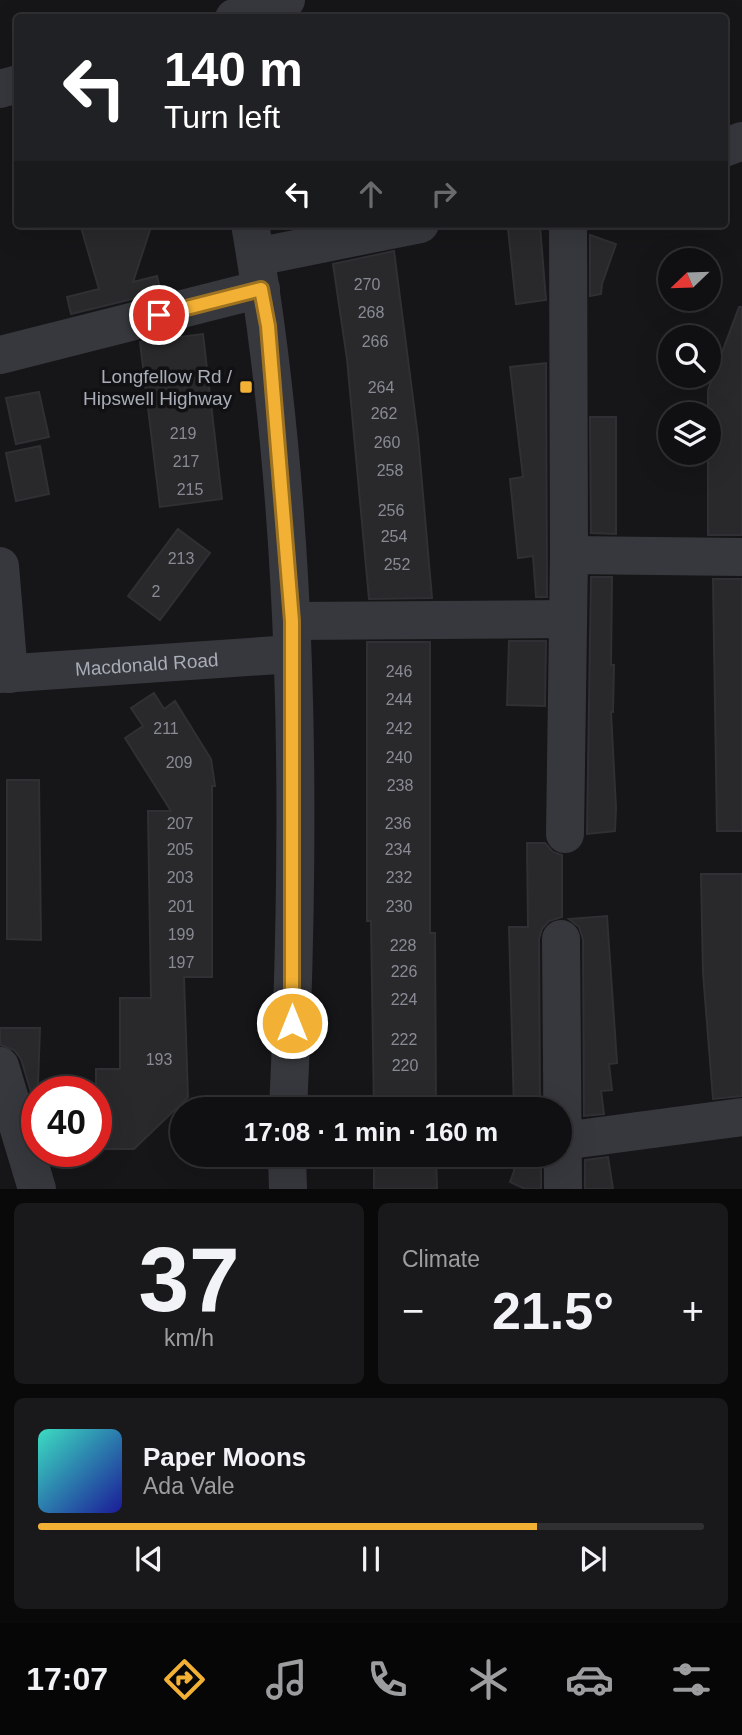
<!DOCTYPE html>
<html lang="en">
<head>
<meta charset="utf-8">
<style>
  :root { --surface:#101012; --page:#19191b; --text:#f1f3f6; --muted:#9c9d9f; --line:#303032; --accent:#f2b134 }
  body { margin:0; font-family:Helvetica,sans-serif; background:var(--page); color:var(--text); height:100vh; display:flex; flex-direction:column; font-size:26px; white-space:nowrap }
  * { box-sizing:border-box; margin:0 }
  p { font-size:23px; color:var(--muted) }
  .icon { flex:none; width:38px; height:38px; fill:none; stroke:currentColor; stroke-width:2; stroke-linecap:round; stroke-linejoin:round }
  .map { position:relative; height:1189px; overflow:hidden }
  .panel { display:flex; flex-direction:column; gap:14px; padding:14px; background:#09090a; flex:1 }
  .panel>* { flex:none }
  .hud { position:absolute; left:14px; top:14px; width:714px; height:214px; border-radius:7px; box-shadow:0 7px 28px #0002,0 0 0 2px var(--line); background:#202124; color:#fff; overflow:hidden }
  .needle { width:46px; rotate:247deg }
  .tools { position:absolute; left:658px; top:248px; display:grid; gap:14px }
  .tools a { display:grid; place-items:center; width:63px; height:63px; border-radius:50%; background:var(--surface); box-shadow:0 7px 28px #0002,0 0 0 2px var(--line); font-size:35px }
  .speed { position:absolute; left:21px; top:1076px; display:flex; gap:14px; font-size:35px; font-weight:700; text-align:center }
  .speed>* { display:grid; place-content:center; width:91px; height:91px; border-radius:50%; background:var(--surface); box-shadow:0 7px 28px #0002,0 0 0 2px var(--line); line-height:1 }
  .speed .limit { border:10px solid #d22; background:#fff; color:#111 }
  .pin { position:absolute; display:grid; place-items:center; width:60px; height:60px; color:#fff; margin:-30px; border:4px solid #fff; border-radius:50%; box-shadow:0 2px 7px #0007 }
  .me { position:absolute; width:77px; margin:-38px; rotate:0deg; stroke-linejoin:round; filter:drop-shadow(0 0 5px #0008) }
  .turn { display:flex; align-items:center; gap:24px; height:147px; padding:0 35px; font-size:32px }
  .turn .icon { width:91px; height:91px; stroke-width:2.5 }
  .turn b { display:block; font-size:49px; line-height:60px }
  .lanes { display:flex; align-items:center; height:66px; padding:0 35px; background:#0003; justify-content:center; gap:35px; direction:ltr }
  .lanes .off { opacity:.35 }
  .big { font-size:52px; font-weight:700; line-height:1.1 }
  .panel .card { flex:1; display:flex; flex-direction:column; justify-content:center; gap:10px; min-width:0; padding:0 24px; border-radius:10px; background:var(--page) }
  .panel .dial { align-items:center; gap:0 }
  .dial b { font-size:91px; line-height:1 }
  .song { display:flex; align-items:center; gap:21px }
  .cover { width:84px; height:84px; border-radius:10px; background:linear-gradient(135deg,hsl(170 70% 55%),hsl(240 70% 35%)) }
  .played { height:7px; border-radius:4px; background:linear-gradient(90deg,var(--accent) 75%,var(--line) 75%) }
  .keys { display:flex; justify-content:space-around; direction:ltr }
  .heat { display:flex; justify-content:space-between; align-items:center; font-size:38px; direction:ltr }
  .panel .tiles { flex:1; display:grid; gap:14px; grid-template-columns:1fr 1fr }
  .card:last-child { grid-column:span 2 }
  .trip { position:absolute; left:170px; top:1097px; width:402px; height:70px; border-radius:35px; background:var(--surface); box-shadow:0 7px 28px #0002,0 0 0 2px var(--line); font-weight:700; line-height:70px; text-align:center }
  .dock { display:flex; height:112px; justify-content:space-around; align-items:center; background:#060607; color:var(--muted) }
  .dock .icon { width:49px; height:49px }
  .dock .active { color:var(--accent) }
  .dock b { font-size:32px; color:var(--text) }
  .map>svg:first-child { display:block }
  .building { fill:#29292c; stroke:#303034; stroke-width:2 }
  .lines { fill:none; stroke-linecap:round; stroke-linejoin:round }
  .minor { stroke:#37383d; stroke-width:38 }
  .route-casing { stroke:#9d7322; stroke-width:18 }
  .route { stroke:#f2b134; stroke-width:12 }
  .poi-dot { fill:#f2b134; stroke:#111113; stroke-width:2.5 }
  .labels { text-anchor:middle; dominant-baseline:central; stroke-width:7; stroke-linejoin:round; paint-order:stroke }
  .number-label { font-size:16px; fill:#888b94 }
  .poi-label { font-size:19px; fill:#a8adb8; stroke:#111113; text-anchor:end }
  .street-label { font-size:19px; fill:#a8adb8; stroke:#111113 }
</style>
</head>
<body>
<div class="map">
<svg width="742" height="1189" viewBox="0 0 742 1189">
  <rect width="100%" height="100%" fill="#161618"/>
  <!-- building -->
  <path class="building" d="M80,224H152L133,282L157,276L161,292L71,314L67,297L99,289Z
    M540,226L546,300L516,304L508,229Z
    M590,235L616,244L602,284L601,294L590,296Z
    M394,251L418,437L432,598L369,599L347,359L333,264Z
    M739,307H742V535H708V390Z
    M171,334V338L203,334L222,499L160,507L140,342Z
    M546,363L547,597H536L533,556L518,558L510,479L523,477L510,367Z
    M39,392L49,437L16,444L6,398Z
    M590,417H616V534L591,533Z
    M40,446L49,494L16,501L6,453Z
    M178,529L210,553L160,620L128,596Z
    M591,577H612L611,665H614L613,712H611L616,808L615,831L587,834Z
    M713,579H742V831H717Z
    M509,641H546L545,706L507,705Z
    M367,642H430V933H435L436,1110H374L371,921H367Z
    M154,693L164,709L175,701L211,759L215,786H212V977H184L188,1097L134,1149H96V1069H120V998H151L148,811H171L125,738L143,726L131,708Z
    M7,780H39L41,940L7,939Z
    M527,843H545L553,852L562,855V917L549,921L542,929L539,939L540,1110H514L509,927H528Z
    M701,874H742V1096L713,1099L703,973Z
    M607,916L617,1063L609,1064L612,1090L601,1091L604,1114L584,1116L583,939L579,927L569,919Z
    M0,1028H40L37,1112L21,1059L14,1050L0,1045Z
    M374,1155H436L437,1189H374Z
    M514,1155H541V1189H525L510,1182L514,1171Z
    M608,1157L613,1189H585V1160Z"/>
  <g class="lines">
    <!-- minor -->
    <g class="minor">
      <path d="M234,18L286,0"/>
      <path d="M0,89L18,84"/>
      <path d="M724,148L742,141"/>
      <path d="M250,224C300,513 302,817 288,1110"/>
      <path d="M568,224L569,555L742,557"/>
      <path d="M256,257L420,224"/>
      <path d="M0,355L261,289"/>
      <path d="M0,566L9,674"/>
      <path d="M292,621L568,619"/>
      <path id="s1" d="M0,674L292,654"/>
      <path d="M565,834L569,555"/>
      <path d="M561,939L563,1189"/>
      <path d="M0,1066L37,1189"/>
      <path d="M563,1141L742,1117"/>
      <path d="M287,1155L288,1189"/>
    </g>
  </g>
  <g class="lines">
    <!-- route casing -->
    <g class="route-casing">
      <path id="route" d="M159,315L261,289L268,326L292,621V1023"/>
    </g>
    <!-- route -->
    <use href="#route" class="route"/>
  </g>
  <!-- markers -->
  <rect class="poi-dot" x="239" y="380" width="14" height="14" rx="3.5"/>
  <g class="labels">
    <!-- number labels -->
    <g class="number-label">
      <text x="367" y="284">270</text>
      <text x="371" y="312">268</text>
      <text x="375" y="341">266</text>
      <text x="381" y="387">264</text>
      <text x="384" y="413">262</text>
      <text x="183" y="433">219</text>
      <text x="387" y="442">260</text>
      <text x="186" y="461">217</text>
      <text x="390" y="470">258</text>
      <text x="190" y="489">215</text>
      <text x="391" y="510">256</text>
      <text x="394" y="536">254</text>
      <text x="181" y="558">213</text>
      <text x="397" y="564">252</text>
      <text x="156" y="591">2</text>
      <text x="399" y="671">246</text>
      <text x="399" y="699">244</text>
      <text x="166" y="728">211</text>
      <text x="399" y="728">242</text>
      <text x="399" y="757">240</text>
      <text x="179" y="762">209</text>
      <text x="400" y="785">238</text>
      <text x="180" y="823">207</text>
      <text x="398" y="823">236</text>
      <text x="180" y="849">205</text>
      <text x="398" y="849">234</text>
      <text x="180" y="877">203</text>
      <text x="399" y="877">232</text>
      <text x="181" y="906">201</text>
      <text x="399" y="906">230</text>
      <text x="181" y="934">199</text>
      <text x="403" y="945">228</text>
      <text x="181" y="962">197</text>
      <text x="404" y="971">226</text>
      <text x="404" y="999">224</text>
      <text x="404" y="1039">222</text>
      <text x="159" y="1059">193</text>
      <text x="405" y="1065">220</text>
    </g>
    <!-- poi labels -->
    <g class="poi-label">
      <text x="232" y="376">Longfellow Rd /<tspan x="232" dy="22">Hipswell Highway</tspan></text>
    </g>
    <!-- street labels -->
    <g class="street-label">
      <text stroke="none"><textPath href="#s1" startOffset="147">Macdonald Road</textPath></text>
    </g>
  </g>
</svg>
<div class="tools">
<a><svg class="needle" viewBox="-14 -14 28 28"><path d="M0-13l5 13h-10z" fill="#e53935"/><path d="M0 13l5-13h-10z" fill="#9c9d9f"/></svg></a>
<a><svg class="icon" aria-label="search" viewBox="0 0 24 24"><circle cx="10" cy="10" r="6"/><path d="M15 15l6 6"/></svg></a>
<a><svg class="icon" aria-label="layers" viewBox="0 0 24 24"><path d="M12 4l9 5-9 5-9-5zM3 14l9 5 9-5"/></svg></a>
</div>
<div class="speed"><div class="limit">40</div></div>
<div class="pin" style="left:159px;top:315px;background:#d93025"><svg class="icon" aria-label="arrive" viewBox="0 0 24 24"><path d="M6 21V4h12l-3 4 3 4H6"/></svg></div>
<svg class="me" style="left:292px;top:1023px" viewBox="-20 -20 40 40"><circle r="17" fill="#f2b134" stroke="#fff" stroke-width="3"/><path d="M0-11L8 9 0 5-8 9z" fill="#fff"/></svg>
<div class="trip">17:08 · 1 min · 160 m</div>
<div class="hud">
<div class="turn"><svg class="icon" aria-label="left" viewBox="0 0 24 24"><path d="M17 20v-9H6M10 6l-5 5 5 5"/></svg><div><b>140 m</b>Turn left</div></div>
<div class="lanes"><svg class="icon" aria-label="left" viewBox="0 0 24 24"><path d="M17 20v-9H6M10 6l-5 5 5 5"/></svg><svg class="icon off" aria-label="ahead" viewBox="0 0 24 24"><path d="M12 20V5M6 11l6-6 6 6"/></svg><svg class="icon off" aria-label="right" viewBox="0 0 24 24"><path d="M7 20v-9h11M14 6l5 5-5 5"/></svg></div>
</div>
</div>
<section class="panel">
<div class="tiles">
<div class="card dial"><b>37</b><p>km/h</p></div>
<div class="card"><p>Climate</p>
<div class="heat"><a>−</a><b class="big">21.5°</b><a>+</a></div>
</div>
<div class="card">
<div class="song"><i class="cover"></i><div><b>Paper Moons</b><p>Ada Vale</p></div></div>
<div class="played"></div>
<div class="keys"><svg class="icon" aria-label="previous" viewBox="0 0 24 24"><path d="M18 5L8 12l10 7zM5 5v14"/></svg><svg class="icon" aria-label="pause" viewBox="0 0 24 24"><path d="M8 5v14M16 5v14"/></svg><svg class="icon" aria-label="next" viewBox="0 0 24 24"><path d="M6 5l10 7-10 7zM19 5v14"/></svg></div>
</div>
</div>
</section>
<nav class="dock">
<b>17:07</b>
<svg class="icon active" aria-label="directions" viewBox="0 0 24 24"><path d="M12 3l9 9-9 9-9-9zM9 14v-3h6M13 9l2 2-2 2"/></svg>
<svg class="icon" aria-label="music" viewBox="0 0 24 24"><path d="M9 18V5l10-2v13"/><circle cx="6" cy="18" r="3"/><circle cx="16" cy="16" r="3"/></svg>
<svg class="icon" aria-label="phone" viewBox="0 0 24 24"><path d="M5 4h4l2 5-3 2q2 4 5 5l2-3 5 2v4C11 20 4 13 5 4z"/></svg>
<svg class="icon" aria-label="climate" viewBox="0 0 24 24"><path d="M12 3v18M4 7l16 10M4 17L20 7"/></svg>
<svg class="icon" aria-label="car" viewBox="0 0 24 24"><path d="M5 17H2v-5l4-1 3-4h7l3 4 3 1v5h-3M9 17h6M6 11h13"/><circle cx="7" cy="17" r="2"/><circle cx="17" cy="17" r="2"/></svg>
<svg class="icon" aria-label="filters" viewBox="0 0 24 24"><path d="M4 7h16M4 17h16"/><circle cx="9" cy="7" r="2"/><circle cx="15" cy="17" r="2"/></svg>
</nav>
</body>
</html>
